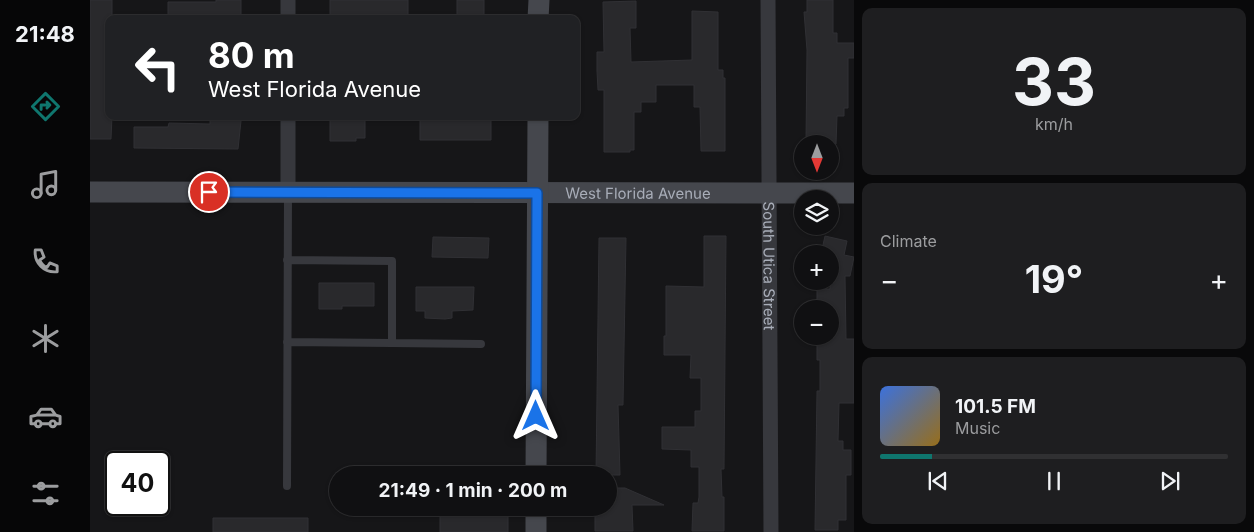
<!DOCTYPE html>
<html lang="en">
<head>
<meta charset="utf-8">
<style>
  :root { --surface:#101012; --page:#1e1e20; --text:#f1f3f6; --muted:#9c9d9f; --line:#303032; --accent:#0f766e }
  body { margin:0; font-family:Inter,sans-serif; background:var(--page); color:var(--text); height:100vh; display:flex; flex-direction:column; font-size:19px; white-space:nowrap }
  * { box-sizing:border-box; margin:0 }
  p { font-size:16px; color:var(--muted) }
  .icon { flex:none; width:28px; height:28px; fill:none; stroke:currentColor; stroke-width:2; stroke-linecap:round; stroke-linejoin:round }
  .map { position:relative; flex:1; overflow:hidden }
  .panel { display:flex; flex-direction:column; gap:8px; padding:8px; background:#09090a; width:400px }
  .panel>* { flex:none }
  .top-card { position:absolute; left:15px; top:15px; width:475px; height:105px; border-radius:10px; box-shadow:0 1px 4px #0004,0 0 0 1px var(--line); background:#202124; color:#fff; overflow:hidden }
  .needle { width:32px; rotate:180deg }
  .buttons { position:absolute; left:704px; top:135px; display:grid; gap:10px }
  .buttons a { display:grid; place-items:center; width:45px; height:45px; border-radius:50%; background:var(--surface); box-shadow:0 1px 4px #0004,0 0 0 1px var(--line); font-size:25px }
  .speed { position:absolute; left:15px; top:451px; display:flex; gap:10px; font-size:25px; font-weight:700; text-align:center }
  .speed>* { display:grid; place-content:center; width:65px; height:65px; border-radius:50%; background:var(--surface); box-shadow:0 1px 4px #0004,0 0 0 1px var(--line); line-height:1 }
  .speed .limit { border:2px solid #111; border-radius:8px; background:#fff; color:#111 }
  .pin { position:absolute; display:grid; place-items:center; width:42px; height:42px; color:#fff; margin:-21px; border:2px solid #fff; border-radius:50%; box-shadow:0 1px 5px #0007 }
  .me { position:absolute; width:55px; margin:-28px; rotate:0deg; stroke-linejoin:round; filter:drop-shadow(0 0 4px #0008) }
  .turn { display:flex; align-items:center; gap:18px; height:105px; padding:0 20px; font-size:22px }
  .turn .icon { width:65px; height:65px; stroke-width:2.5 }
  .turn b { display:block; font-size:35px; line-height:42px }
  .big { font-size:38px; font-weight:700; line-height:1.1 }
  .panel .card { flex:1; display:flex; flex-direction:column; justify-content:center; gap:8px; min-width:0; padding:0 18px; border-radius:10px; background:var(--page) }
  .panel .dial { align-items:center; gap:0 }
  .dial b { font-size:65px; line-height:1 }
  .song { display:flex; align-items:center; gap:15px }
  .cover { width:60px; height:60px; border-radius:8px; background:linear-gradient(135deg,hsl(220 70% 55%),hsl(40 70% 35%)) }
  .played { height:5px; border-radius:2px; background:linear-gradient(90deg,var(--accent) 15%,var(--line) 15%) }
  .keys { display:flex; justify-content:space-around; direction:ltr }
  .heat { display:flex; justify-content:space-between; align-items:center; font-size:28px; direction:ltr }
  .trip { position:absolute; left:239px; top:466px; width:288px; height:50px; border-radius:25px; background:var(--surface); box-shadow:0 1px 4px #0004,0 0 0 1px var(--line); font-weight:700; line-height:50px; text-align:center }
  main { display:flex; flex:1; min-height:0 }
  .tabs { display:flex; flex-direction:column; width:90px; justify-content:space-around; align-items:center; background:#060607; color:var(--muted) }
  .tabs .icon { width:35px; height:35px }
  .tabs .active { color:var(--accent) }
  .tabs b { font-size:22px; color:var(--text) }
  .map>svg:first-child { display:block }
  .building { fill:#29292c; stroke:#303034 }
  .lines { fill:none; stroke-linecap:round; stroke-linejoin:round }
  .lane { stroke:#37383d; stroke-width:8 }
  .street { stroke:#37383d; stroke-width:15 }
  .secondary { stroke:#45474d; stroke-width:21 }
  .route-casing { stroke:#114b97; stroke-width:12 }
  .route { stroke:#1a73e8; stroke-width:9 }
  .labels { text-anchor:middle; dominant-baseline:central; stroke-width:5; stroke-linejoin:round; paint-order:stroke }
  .street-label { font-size:15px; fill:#a8adb8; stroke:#111113 }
</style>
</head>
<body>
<main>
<nav class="tabs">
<b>21:48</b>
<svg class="icon active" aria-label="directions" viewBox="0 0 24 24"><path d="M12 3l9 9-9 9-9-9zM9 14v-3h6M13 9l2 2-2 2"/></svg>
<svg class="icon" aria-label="music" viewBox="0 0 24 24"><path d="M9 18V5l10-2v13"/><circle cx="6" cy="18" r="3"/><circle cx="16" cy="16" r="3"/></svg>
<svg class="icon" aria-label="phone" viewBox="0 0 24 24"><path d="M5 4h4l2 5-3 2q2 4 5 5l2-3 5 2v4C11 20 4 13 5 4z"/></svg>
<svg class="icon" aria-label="climate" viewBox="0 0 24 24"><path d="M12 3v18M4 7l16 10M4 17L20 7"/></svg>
<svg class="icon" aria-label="car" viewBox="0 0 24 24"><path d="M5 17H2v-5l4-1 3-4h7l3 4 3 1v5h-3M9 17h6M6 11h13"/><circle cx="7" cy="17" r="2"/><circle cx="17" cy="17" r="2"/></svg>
<svg class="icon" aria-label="filters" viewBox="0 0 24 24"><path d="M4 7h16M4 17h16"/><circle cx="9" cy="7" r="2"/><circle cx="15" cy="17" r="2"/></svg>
</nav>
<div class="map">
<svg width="764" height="532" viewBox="0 0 764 532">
  <rect width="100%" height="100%" fill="#161618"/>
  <!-- building -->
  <path class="building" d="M0,0H22V19H19V116H22L21,139H0Z
    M126,0H151V19H78V2H126Z
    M240,0H318V19H240Z
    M367,0H394V19H367Z
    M717,0H743V33H747V43H764V58H758V108H754V116H747L746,144L716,142L717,50L714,12H717Z
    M546,1V28H540L541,62L602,60V11L628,12V70H633V78H635V151H611L610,107H604V85H566V102H551V112H544V150H540V152H514V90H508L507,71V52H514L513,2Z
    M120,116H148V120L151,121L148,149L44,148V127H78L79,123L120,124Z
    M240,116H275V138H266V141H240Z
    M376,116H401V140H330V118H376Z
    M614,236H636L634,469H631L632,497H634V531H602L603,503H608L609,497V467H601V450L572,449V427H605V411H611V378H600L601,355H574V336H576V286L614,287Z
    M735,236L757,241L754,255L764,257L760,276H755L756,339H764V403H749L748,441H753V450H761V475H756V520H748V530H725L727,391H730V360H727V339H740V309H727V289H740V254H731Z
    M343,237L399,238L398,258L342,257Z
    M509,238H536L533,405H528L530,475H506Z
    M229,283H284V306H252V309H229Z
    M326,287H384L383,310L362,311V318L355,319L335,318V311H326Z
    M518,488H535L574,505H542L543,531H505V508H518Z
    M350,510L418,511V532H350Z
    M123,518H218V532H123Z"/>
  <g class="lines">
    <!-- lane -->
    <path class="lane" d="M197,260L302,261V343L391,344
      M197,342L302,343
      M197,486L198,193"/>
    <!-- street -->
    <g class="street">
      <path id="s1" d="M678,0L681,532"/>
      <path d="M198,19V0"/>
      <path d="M198,192V116"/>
    </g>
    <!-- secondary -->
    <g class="secondary">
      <path d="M448,19L449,0"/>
      <path id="s2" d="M0,192L764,193"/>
      <path d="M446,475L448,116"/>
      <path d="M446,532V508"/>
    </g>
  </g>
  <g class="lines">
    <!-- route casing -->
    <g class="route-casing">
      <path id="route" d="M119,192L447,193L446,416"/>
    </g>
    <!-- route -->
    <use href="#route" class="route"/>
  </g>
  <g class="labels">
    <!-- street labels -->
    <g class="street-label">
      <text stroke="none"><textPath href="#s2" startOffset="548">West Florida Avenue</textPath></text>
      <text stroke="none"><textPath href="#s1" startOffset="266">South Utica Street</textPath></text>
    </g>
  </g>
</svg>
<div class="buttons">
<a><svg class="needle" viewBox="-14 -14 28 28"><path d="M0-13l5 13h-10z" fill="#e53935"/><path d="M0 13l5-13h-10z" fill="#9c9d9f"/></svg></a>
<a><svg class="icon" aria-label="layers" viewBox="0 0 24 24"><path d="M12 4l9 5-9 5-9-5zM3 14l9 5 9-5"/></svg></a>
<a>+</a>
<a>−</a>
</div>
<div class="speed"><div class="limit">40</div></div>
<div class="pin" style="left:119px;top:192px;background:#d93025"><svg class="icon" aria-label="arrive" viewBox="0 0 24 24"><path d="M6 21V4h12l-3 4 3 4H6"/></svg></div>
<svg class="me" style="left:446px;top:416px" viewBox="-20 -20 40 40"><path d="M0-17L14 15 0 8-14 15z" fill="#1a73e8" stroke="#fff" stroke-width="4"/></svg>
<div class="trip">21:49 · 1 min · 200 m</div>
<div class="top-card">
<div class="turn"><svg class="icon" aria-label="left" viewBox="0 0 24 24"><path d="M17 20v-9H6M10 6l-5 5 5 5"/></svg><div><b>80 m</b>West Florida Avenue</div></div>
</div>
</div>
<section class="panel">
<div class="card dial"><b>33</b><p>km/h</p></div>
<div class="card"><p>Climate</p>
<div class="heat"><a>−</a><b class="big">19°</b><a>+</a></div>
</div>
<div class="card">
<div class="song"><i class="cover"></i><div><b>101.5 FM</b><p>Music</p></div></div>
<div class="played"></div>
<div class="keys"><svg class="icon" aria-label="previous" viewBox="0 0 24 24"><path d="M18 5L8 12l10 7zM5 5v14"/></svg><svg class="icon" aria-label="pause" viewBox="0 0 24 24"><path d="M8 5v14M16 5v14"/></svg><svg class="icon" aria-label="next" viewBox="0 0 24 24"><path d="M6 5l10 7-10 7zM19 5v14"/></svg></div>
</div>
</section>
</main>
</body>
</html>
